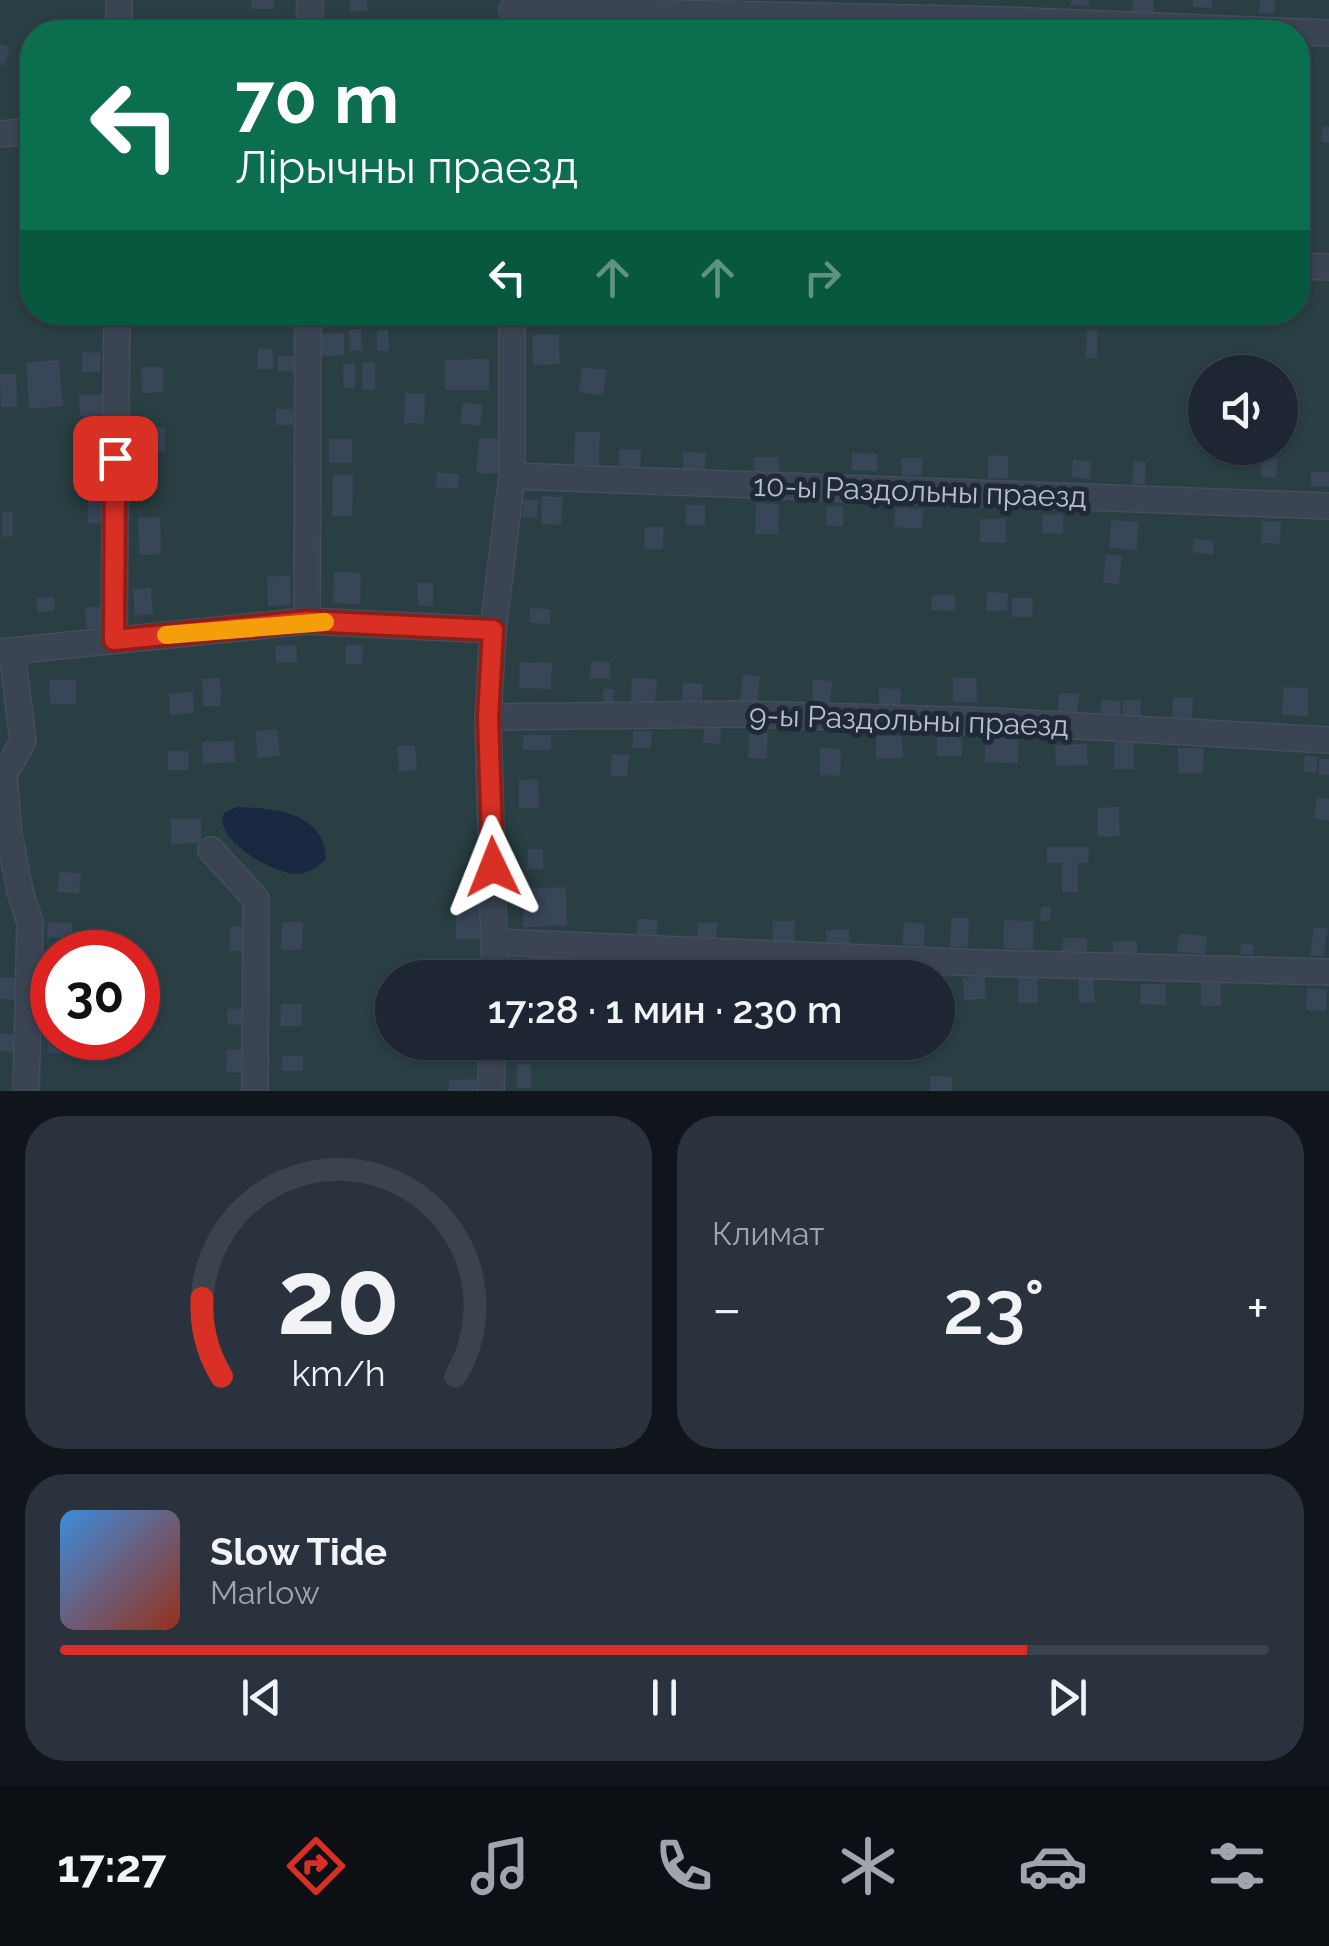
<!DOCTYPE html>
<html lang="ru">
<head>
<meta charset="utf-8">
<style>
  :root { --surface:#1d2632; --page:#2a323e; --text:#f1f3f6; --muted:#a0a5ac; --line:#3b434d; --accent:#d93025 }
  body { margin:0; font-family:Raleway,sans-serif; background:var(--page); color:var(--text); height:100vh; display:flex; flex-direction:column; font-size:38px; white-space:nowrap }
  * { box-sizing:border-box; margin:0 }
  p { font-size:32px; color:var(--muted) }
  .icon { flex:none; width:55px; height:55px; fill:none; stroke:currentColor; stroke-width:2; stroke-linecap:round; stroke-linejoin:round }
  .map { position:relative; height:1091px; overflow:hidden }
  .drawer { display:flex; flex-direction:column; gap:25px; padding:25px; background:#10151c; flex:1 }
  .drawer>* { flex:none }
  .banner { position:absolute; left:20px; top:20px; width:1290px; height:305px; border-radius:40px; box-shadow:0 2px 8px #0004,0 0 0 2px var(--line); background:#0b6e4f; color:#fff; overflow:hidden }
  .buttons { position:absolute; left:1188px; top:355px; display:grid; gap:20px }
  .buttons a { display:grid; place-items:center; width:110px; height:110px; border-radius:50%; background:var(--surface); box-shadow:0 2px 8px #0004,0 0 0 2px var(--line); font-size:50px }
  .speed { position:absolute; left:30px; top:930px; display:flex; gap:20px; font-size:50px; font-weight:700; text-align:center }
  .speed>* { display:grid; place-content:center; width:130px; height:130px; border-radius:50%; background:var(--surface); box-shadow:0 2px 8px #0004,0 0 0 2px var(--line); line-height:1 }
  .speed .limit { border:15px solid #d22; background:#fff; color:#111 }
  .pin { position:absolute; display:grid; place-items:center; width:85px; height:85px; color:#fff; margin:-42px; border-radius:20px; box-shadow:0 5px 15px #0006 }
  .me { position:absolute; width:110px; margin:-55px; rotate:358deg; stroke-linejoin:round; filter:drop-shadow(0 0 8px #0008) }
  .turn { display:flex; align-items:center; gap:35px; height:210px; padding:0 50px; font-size:45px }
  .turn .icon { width:130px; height:130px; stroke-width:2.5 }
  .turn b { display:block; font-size:70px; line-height:85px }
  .lanes { display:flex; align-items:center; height:95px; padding:0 50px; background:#0003; justify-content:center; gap:50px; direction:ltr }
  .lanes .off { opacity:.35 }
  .big { font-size:75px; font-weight:600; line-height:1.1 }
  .drawer .card { flex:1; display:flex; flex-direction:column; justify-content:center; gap:15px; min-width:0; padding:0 35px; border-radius:40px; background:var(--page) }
  .drawer .dial { align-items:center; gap:0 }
  .dial svg { height:260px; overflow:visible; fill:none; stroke:var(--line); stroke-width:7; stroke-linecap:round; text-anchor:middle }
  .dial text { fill:var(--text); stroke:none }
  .song { display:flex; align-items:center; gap:30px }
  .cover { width:120px; height:120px; border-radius:15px; background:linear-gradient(135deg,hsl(210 70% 55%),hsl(10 70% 35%)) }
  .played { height:10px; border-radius:5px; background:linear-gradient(90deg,var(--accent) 80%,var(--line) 80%) }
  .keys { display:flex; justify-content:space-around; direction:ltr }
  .heat { display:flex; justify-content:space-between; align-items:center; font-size:55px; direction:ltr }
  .drawer .tiles { flex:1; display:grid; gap:25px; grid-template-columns:1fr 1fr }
  .card:last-child { grid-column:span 2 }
  .trip { position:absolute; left:375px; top:960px; width:580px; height:100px; border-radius:50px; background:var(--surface); box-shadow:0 2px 8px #0004,0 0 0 2px var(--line); font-weight:600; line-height:100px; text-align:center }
  .menu { display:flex; height:160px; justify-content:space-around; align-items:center; background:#0c0f14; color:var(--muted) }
  .menu .icon { width:70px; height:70px }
  .menu .on { color:var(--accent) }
  .menu b { font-size:45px; color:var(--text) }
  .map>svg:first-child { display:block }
  .green { fill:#293f43; fill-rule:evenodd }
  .water { fill:#192841 }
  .building { fill:#394658 }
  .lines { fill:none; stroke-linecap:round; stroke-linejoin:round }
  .minor-casing { stroke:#454d5b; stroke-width:28 }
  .minor { stroke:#3b4452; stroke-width:25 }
  .route-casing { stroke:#8d1f18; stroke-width:25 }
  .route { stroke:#d93025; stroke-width:18 }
  .slow { stroke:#f59e0b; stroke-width:18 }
  .labels { text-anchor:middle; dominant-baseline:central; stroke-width:10; stroke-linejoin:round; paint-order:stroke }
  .street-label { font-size:30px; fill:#b8bfcc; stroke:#202937 }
</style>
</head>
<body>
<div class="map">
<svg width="1329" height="1091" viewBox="0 0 1329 1091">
  <rect width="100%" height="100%" fill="#273242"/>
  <!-- green -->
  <path class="green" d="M0,0H1329V1091H0ZM32,32H1298V312H32ZM1205,372H1280V448H1205ZM52,952H138V1038H52ZM392,978H938V1042H392Z"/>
  <!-- water -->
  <path class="water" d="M237,807C275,808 324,812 326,859C317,867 310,873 297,874C274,874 212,839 224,813Z"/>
  <!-- building -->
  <path class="building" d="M251,0H274V9H251Z
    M350,0H367V11H350Z
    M1071,0H1089V6L1070,5Z
    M1133,0H1154L1153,15L1133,14Z
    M1193,0H1212V8L1193,7Z
    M1260,0H1275L1274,14L1259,13Z
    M642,21V32H620L619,23Z
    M579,28V32H549V29Z
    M0,44L10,47L4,66L0,64Z
    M1323,126L1329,127V143L1321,142Z
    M1298,237H1304V252H1298Z
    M341,312H356V324L341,325Z
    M529,312H543L542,322L529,321Z
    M1173,312H1186L1184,327L1172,326Z
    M361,329L362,350L350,351L349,330Z
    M388,330L389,351H377V331Z
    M1087,330L1097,331V358H1086Z
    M344,333V355L319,356L318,334Z
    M532,335H559L560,364L533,365Z
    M258,348L273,349V369H257Z
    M82,352L101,353L100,372H82Z
    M278,356H298V372L278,371Z
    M489,359V390H445V360Z
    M59,360L63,406L29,409L26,362Z
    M355,363V388L344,389L343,364Z
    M362,363H375V389H362Z
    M141,367H163V392L142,393Z
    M582,367L607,370L603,396L579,392Z
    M0,374H16L17,407H1Z
    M405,393L425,394L424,424L404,423Z
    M107,394V415L80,416L79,395Z
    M463,402L483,405L480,426L460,423Z
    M276,409H293V425H276Z
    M139,427H165V452L139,453Z
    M575,432H600L599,465L574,464Z
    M479,438L501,439L499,474L476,473Z
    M329,439H352V463H329Z
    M619,449L641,450L640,467L618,466Z
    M683,452L706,453L705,469H683Z
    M852,453L878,454L877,471L852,470Z
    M988,455L1008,456V479L988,478Z
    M754,457H779V473L754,474Z
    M1262,457L1278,458L1276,478L1261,476Z
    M901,458H922V475L902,476Z
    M1073,460L1091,461L1090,479L1071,477Z
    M1134,461L1146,462L1145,484H1132Z
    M106,467L107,484L84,485V468Z
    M437,472L459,474L458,489L436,487Z
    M1311,472H1329V487L1311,486Z
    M333,475H353L352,516H332Z
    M542,496L563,497L561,525L541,524Z
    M88,499H107L106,524L88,523Z
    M524,499L538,500L537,518L522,517Z
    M756,503L779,504L778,534H755Z
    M686,505H705V525H686Z
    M843,506V526H826V507Z
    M895,507L923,509L922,529L894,527Z
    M2,512H13V536L2,537Z
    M1042,515H1063V534L1042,533Z
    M160,517L161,554L139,555L138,518Z
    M980,519H1006V543L980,542Z
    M1111,520L1138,522L1137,550L1109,548Z
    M1262,521L1281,522L1280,544L1261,543Z
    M645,527H664L663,549H644Z
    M1194,538L1215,541L1213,555L1192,552Z
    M1106,554L1122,556L1119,584L1103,583Z
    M334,572L361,573L360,604L333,603Z
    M290,575L291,605L268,606L267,577Z
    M417,583H433V606H418Z
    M151,588L153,614L135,616L133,589Z
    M987,592L1008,593L1007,611H986Z
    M932,595H955V611L931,610Z
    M54,597L55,611L37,612V598Z
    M1012,598H1033L1032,617H1012Z
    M85,607H107L108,627L86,628Z
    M530,608L551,609L550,624L529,623Z
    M296,645L297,662L276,663L275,646Z
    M346,645H363L362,664H345Z
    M591,661L610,662V679L590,678Z
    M520,662L552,663L551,689L519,688Z
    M743,674L760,677L757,703L740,701Z
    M220,678L221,706H203L202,679Z
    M632,678L657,679L655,702L631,701Z
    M953,678H976L977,702H953Z
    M813,679L832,681L830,705L812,703Z
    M49,680H76V704H50Z
    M683,683L703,684L702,702L681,701Z
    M1283,687L1308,688V716L1282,715Z
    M879,688L901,689L900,706H879Z
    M603,689H614V708H604Z
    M193,692L194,713L170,715L169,693Z
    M1059,693L1079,694L1077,717L1057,716Z
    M1173,697L1193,698L1192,720L1172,719Z
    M1101,700L1121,701L1120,723L1100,722Z
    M1123,700H1141L1140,724H1122Z
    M704,726L721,727L720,744L703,743Z
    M277,729L280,756L258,758L255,731Z
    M633,731H652L651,748H632Z
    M749,732L768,733L767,759L748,758Z
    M523,735H551V750H523Z
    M876,736H902L903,758L876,759Z
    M985,736H1018V763L985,762Z
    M937,737H962V756H937Z
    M234,741L235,762L203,764L202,742Z
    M1114,742H1134V769H1114Z
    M1087,744L1088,765L1056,766L1055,745Z
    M415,745L417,770L399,772L397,746Z
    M820,748L841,749L840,776L820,775Z
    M1178,748H1204L1203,773H1178Z
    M168,751H189L188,770H168Z
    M612,754L629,755L627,777L610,775Z
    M1305,756L1318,757L1316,773L1303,772Z
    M1319,759H1329V775H1319Z
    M538,779L539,808H519V780Z
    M1317,797L1329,799V821L1313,818Z
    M1119,807L1120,836L1098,837L1097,808Z
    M171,819H201V843L171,844Z
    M1047,847H1089L1088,863H1078V892H1062V863H1047Z
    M528,849H543V869H527Z
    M59,872L81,873L79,893L57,892Z
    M566,887L567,925L523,927L522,889Z
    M456,903H482L481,939H456Z
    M1041,907H1051L1050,921H1040Z
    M951,918H969L968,947H950Z
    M638,919L658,920L656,940L636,939Z
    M1004,920L1034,921L1033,950L1003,948Z
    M773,921H795L794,944L773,943Z
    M48,922L72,923V938L47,937Z
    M282,922H303L302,950H281Z
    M904,922L925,924L924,946L902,944Z
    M698,923H717L716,940H697Z
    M248,926V951H230V927Z
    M1314,927L1328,929L1323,957L1310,955Z
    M849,929L850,946L827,947L826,930Z
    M1179,934L1207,936L1205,954L1177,952Z
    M1063,938H1087V956L1062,955Z
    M1113,941H1137V958H1113Z
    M1241,944L1254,945L1253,955L1240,954Z
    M557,954L558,978H535L534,955Z
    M624,958V978H601V959Z
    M642,961H661V978L641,977Z
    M749,964L768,965L767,978H748Z
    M799,966L817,967V978H799Z
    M690,967L709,968V978H689Z
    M854,968H874L873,978H854Z
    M934,968V978H913L912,969Z
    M985,976L986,999L964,1000L963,978Z
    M1018,976H1038V1003H1018Z
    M1078,976H1093L1095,1002L1079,1003Z
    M0,977L20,978V1000L0,999Z
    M1201,983H1221V1006H1201Z
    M1141,984H1166V1005L1140,1004Z
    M1307,988L1327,989L1326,1011L1306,1010Z
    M281,1004H302V1026H280Z
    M249,1008V1024L228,1025L227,1009Z
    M50,1027H52V1038H68L67,1054L48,1053Z
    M0,1033L24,1035L23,1053L0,1051Z
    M459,1042H480V1057H458Z
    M227,1049L248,1050L247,1073L226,1072Z
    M282,1056H303V1071H282Z
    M517,1064H531V1088H517Z
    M930,1076L952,1077V1091H930Z
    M477,1079V1091H449V1080Z"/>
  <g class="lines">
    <!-- minor casing -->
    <g class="minor-casing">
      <path id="minor" d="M512,10L1004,20L1329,33
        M119,32V0
        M309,32L310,0
        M0,134L32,131
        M1298,266L1329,267
        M512,476L1329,506
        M307,621L308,312
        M114,640L117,312
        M0,652L307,621L493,630
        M12,652L23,741L4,775L9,835L20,891L30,923L26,1091
        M488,717L746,714L990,721L1329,740
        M211,850L256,899L255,1091
        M496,942L984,963L1329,972
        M495,978L488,717L493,630L512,476V312
        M491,1091L492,1042"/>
    </g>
    <!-- minor -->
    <use href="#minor" class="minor"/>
  </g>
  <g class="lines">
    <!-- route casing -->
    <g class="route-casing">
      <path id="route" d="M115,458L114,640L307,621L493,630L488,717L493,867"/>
    </g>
    <!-- route -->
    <use href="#route" class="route"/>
    <!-- slow -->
    <path class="slow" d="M166,635L325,622"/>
  </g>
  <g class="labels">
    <!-- street labels -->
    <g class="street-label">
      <text transform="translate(920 491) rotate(2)">10-ы Раздольны праезд</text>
      <text transform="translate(909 720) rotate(2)">9-ы Раздольны праезд</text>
    </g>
  </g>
</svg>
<div class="buttons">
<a><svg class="icon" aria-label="sound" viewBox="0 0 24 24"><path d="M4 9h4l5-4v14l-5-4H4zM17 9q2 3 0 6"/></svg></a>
</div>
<div class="speed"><div class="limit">30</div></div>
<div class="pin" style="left:115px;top:458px;background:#d93025"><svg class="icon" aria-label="arrive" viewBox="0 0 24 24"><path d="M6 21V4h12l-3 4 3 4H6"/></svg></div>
<svg class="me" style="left:493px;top:867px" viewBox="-20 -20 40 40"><path d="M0-17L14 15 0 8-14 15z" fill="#d93025" stroke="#fff" stroke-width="4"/></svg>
<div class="trip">17:28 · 1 мин · 230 m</div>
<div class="banner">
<div class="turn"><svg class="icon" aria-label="left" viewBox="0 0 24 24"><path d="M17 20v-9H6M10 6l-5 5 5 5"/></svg><div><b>70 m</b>Лірычны праезд</div></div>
<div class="lanes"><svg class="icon" aria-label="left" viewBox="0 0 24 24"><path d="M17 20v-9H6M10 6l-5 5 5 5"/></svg><svg class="icon off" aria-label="ahead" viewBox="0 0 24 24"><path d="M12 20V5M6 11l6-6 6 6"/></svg><svg class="icon off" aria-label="ahead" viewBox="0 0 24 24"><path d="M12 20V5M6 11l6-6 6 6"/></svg><svg class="icon off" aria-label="right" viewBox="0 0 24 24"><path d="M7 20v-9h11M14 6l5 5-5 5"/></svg></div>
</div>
</div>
<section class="drawer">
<div class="tiles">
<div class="card dial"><svg viewBox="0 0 100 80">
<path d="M14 69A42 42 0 1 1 86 69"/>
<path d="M14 69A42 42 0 0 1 8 45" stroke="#d93025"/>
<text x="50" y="56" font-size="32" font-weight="700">20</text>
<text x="50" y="72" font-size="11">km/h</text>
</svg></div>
<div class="card"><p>Климат</p>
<div class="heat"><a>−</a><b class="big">23°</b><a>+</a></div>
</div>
<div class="card">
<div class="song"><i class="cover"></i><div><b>Slow Tide</b><p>Marlow</p></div></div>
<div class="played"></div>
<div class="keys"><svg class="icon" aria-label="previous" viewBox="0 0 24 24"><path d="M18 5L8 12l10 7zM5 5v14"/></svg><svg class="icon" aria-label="pause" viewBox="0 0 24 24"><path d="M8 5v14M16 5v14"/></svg><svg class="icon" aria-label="next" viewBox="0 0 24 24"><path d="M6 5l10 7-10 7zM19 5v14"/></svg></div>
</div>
</div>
</section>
<nav class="menu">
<b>17:27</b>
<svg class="icon on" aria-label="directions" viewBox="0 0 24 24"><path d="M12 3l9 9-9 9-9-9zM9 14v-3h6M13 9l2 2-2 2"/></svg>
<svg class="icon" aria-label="music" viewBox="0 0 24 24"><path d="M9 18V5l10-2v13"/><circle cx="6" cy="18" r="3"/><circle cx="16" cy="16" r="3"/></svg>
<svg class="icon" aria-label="phone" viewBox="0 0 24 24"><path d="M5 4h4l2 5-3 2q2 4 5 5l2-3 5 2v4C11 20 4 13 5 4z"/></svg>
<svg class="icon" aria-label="climate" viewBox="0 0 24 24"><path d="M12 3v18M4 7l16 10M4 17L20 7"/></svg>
<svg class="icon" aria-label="car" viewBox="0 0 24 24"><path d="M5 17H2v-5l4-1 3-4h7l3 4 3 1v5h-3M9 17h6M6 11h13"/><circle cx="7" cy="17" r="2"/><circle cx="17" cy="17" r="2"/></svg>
<svg class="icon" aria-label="filters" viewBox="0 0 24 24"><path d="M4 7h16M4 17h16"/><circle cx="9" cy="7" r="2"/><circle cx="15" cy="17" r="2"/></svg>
</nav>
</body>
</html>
